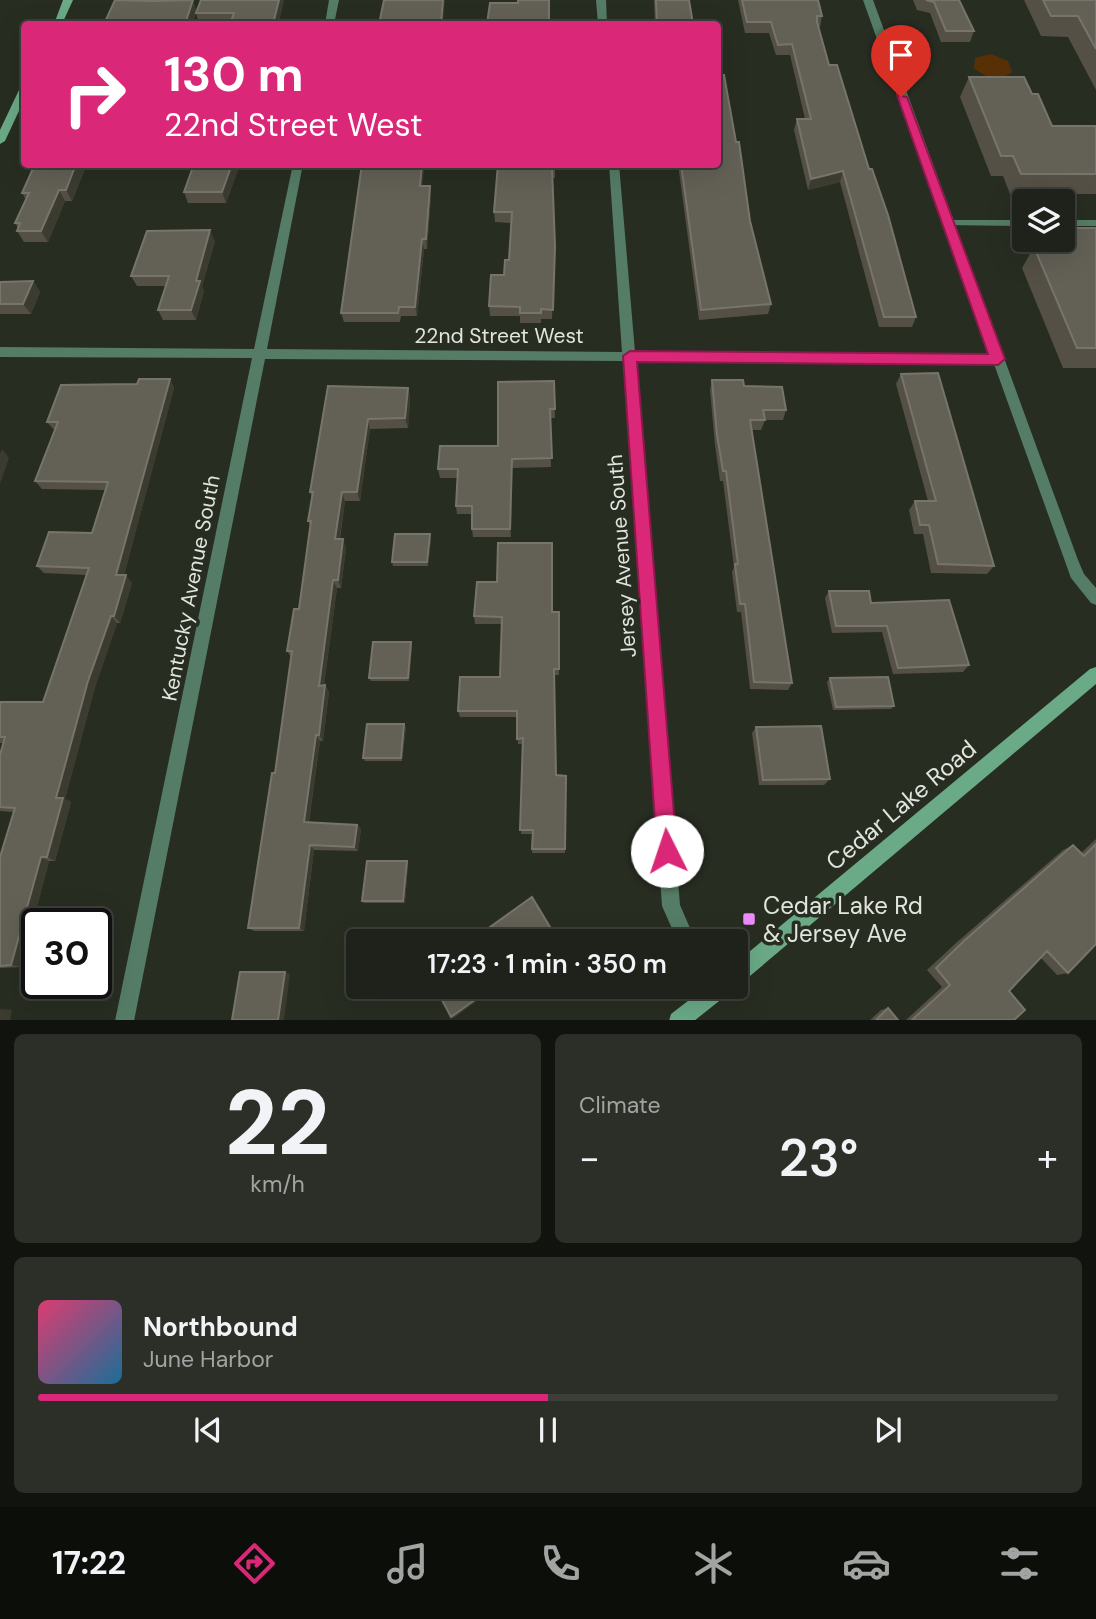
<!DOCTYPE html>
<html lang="en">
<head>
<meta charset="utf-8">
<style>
  :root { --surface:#1e221a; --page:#2b2f27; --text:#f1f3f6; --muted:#a1a4a2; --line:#3c3f39; --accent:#db2777 }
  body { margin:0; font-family:"DM Sans",sans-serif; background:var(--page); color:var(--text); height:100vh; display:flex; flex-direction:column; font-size:26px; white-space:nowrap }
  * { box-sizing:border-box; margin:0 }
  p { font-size:23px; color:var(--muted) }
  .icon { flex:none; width:38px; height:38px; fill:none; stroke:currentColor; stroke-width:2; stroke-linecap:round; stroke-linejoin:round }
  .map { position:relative; height:1020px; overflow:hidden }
  .side { display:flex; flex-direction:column; gap:14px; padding:14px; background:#10130e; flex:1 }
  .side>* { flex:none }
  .hud { position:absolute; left:21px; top:21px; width:700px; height:147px; border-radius:7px; box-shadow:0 7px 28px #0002,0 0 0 2px var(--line); background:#db2777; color:#fff; overflow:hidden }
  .buttons { position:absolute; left:1012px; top:189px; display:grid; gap:14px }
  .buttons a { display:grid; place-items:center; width:63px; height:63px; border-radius:7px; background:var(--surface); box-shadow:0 7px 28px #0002,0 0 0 2px var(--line); font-size:35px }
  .speed { position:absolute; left:21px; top:908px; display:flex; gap:14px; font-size:35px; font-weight:700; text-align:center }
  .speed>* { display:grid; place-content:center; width:91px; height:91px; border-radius:50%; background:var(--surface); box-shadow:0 7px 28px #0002,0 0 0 2px var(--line); line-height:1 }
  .speed .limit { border:4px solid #111; border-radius:10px; background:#fff; color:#111 }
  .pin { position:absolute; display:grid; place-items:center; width:60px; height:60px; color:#fff; margin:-72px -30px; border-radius:50% 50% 50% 0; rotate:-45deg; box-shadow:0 0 7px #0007 }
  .pin .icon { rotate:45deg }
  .me { position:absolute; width:77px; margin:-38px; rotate:356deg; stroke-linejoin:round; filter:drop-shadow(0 0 5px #0008) }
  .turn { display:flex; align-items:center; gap:24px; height:147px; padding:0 28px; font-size:32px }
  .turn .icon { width:91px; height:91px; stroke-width:2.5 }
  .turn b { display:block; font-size:49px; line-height:60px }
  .big { font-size:52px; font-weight:600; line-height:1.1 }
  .side .card { flex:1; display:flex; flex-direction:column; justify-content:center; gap:10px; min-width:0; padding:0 24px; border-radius:10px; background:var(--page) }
  .side .dial { align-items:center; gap:0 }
  .dial b { font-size:91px; line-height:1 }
  .song { display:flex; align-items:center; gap:21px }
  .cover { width:84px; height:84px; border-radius:10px; background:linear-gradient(135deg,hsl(340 70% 55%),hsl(200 70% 35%)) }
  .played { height:7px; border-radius:4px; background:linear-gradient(90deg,var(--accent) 50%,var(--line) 50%) }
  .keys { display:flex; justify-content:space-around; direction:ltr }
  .heat { display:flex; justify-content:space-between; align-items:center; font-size:38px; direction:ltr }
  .side .tiles { flex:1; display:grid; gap:14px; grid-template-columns:1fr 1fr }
  .card:last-child { grid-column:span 2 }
  .trip { position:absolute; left:346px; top:929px; width:402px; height:70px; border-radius:7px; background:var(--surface); box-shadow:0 7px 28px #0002,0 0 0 2px var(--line); font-weight:600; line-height:70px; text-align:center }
  .dock { display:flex; height:112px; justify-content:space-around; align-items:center; background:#0c0e0a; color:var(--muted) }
  .dock .icon { width:49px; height:49px }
  .dock .selected { color:var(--accent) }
  .dock b { font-size:32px; color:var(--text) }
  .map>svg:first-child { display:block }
  .green { fill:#583005 }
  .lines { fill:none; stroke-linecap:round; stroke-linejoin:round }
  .lane { fill:#557c66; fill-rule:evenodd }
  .street { fill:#557c66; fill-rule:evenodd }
  .secondary { fill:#6baa87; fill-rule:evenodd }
  .wall { fill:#545045 }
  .shaded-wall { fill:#3c3b30 }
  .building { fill:#636056; stroke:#77756b; stroke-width:2 }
  .route { fill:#db2777; stroke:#8e194d; stroke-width:2 }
  .poi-dot { fill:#ec8cfb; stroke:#282d22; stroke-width:2.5 }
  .labels { text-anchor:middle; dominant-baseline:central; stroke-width:7; stroke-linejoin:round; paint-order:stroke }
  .street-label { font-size:21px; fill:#e2e5de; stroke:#282d22 }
  .near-street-label { font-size:24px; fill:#e2e5de; stroke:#282d22 }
  .near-poi-label { font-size:24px; fill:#e2e5de; stroke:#282d22; text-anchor:start }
</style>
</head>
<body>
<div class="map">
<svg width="1096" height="1021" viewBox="0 0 1096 1021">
  <rect width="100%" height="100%" fill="#282d22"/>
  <!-- green -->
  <path class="green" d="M991,54L1008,61L1012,72C1000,81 985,78 974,68L975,58Z"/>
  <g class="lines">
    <!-- lane -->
    <path class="lane" d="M948,220H1024V226L945,225V221Z
      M1062,220H1096V226H1062Z"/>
    <!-- street -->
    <path class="street" d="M329,0H339L334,24H325Z
      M596,0H606L607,24H598Z
      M863,0H873L1078,560L1084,574L1096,588V605L1091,603L1071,578L994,364L635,361L680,905L696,942H678L662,906L623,361L265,359L134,1021H115L252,358L0,357V347L254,349L293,164H303L267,349L622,352L609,164H619L635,352L990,354Z"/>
    <!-- secondary -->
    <path class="secondary" d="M63,0H73L62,24H54Z
      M24,87V100L5,141L0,144V130L19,90Z
      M1096,667V684L744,981L737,983V962L1090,669Z
      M706,987H730L728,994L694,1021H669L671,1014Z"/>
  </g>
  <!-- wall -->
  <path class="wall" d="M115,0H193L196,11L284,0L278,24H199L196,13L192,24H104Z
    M654,0H689L693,24H655Z
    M738,0H818L822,16L820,27H818L829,65L869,169L916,317L912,327H879L840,182L808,190L794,130L797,119H805L790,55H776L769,33H745Z
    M913,0H959L974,31L970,42H941L930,13L917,10Z
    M1024,0H1096V90L1068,37L1041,36Z
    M969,77L1032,94L1052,126H1096V194H1010L1003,176H991L960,97Z
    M35,164H87L72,201H65L48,242H24L17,231L18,228L15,223L26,200L22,193Z
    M186,164H240L226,203H188L184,192L192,168H188Z
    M555,164V178H553L555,246L552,319H541V323H520V316H490L489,306L504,275L509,260L512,223L495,222L494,212Z
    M678,164H718L750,221L771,304L768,314L699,320Z
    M422,186H430L431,196L427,249H424L417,316H401L400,322H344L341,313Z
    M1096,228V368H1063L1022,268L1034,247H1040L1045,240H1062Z
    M215,241L202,286L204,291L196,320H163L158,310L166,286H137L131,276Z
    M33,281L40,292L31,314H0V282Z
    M901,374L994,566L987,574L931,573L923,534H914L909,510L915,501H928L896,384Z
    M170,379L174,388L124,575L132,583L120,623H117L95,687L65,799L71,802L55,861H49L21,967L0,968V857L13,812L0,811V755L4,743H0V702H43L86,575L44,573L37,566L92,533L105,490L42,489L35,481L55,431L47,422L137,384Z
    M712,380L744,386L786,410L783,420H765L761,430H751L792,683L788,690L750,689L741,612H737L732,572L734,567L723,481H720L715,445L710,390Z
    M554,381L555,418H550L551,467L512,468L511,537H473L472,529V514H457L456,506L457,478H440L438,469L498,446Z
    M328,386L408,388L410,398L408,428L370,429L360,501H345L340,539L346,548L341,588H337L324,685H325L329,692L323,741H320L309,822L357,825L361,829L358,851L314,850L304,931H254L248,928L275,773L291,657L287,651L299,609L310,525L308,521L312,498L310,492Z
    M431,539L428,566H393L392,562Z
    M829,591L871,603L969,665L963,672L893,674L882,632L832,633L825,598Z
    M559,612V675H554L556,775L566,776L565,853H532L533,834H521L523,744H518L517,717H460L458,711L500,677L502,624H475L474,616Z
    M411,642L412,645L409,681H371L369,678Z
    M830,678L894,706L891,709L833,710L827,682Z
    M406,727L402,761H365L363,758Z
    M756,727L830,779L824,785H759L752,733Z
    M1096,839V944L1068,973L1057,975L1041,958L1009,991L1014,1020H906L942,987L927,970L956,943L1063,850L1073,845L1081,853Z
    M407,861L408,863L405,903H364L362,901Z
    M888,1008L898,1020H870L881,1010Z"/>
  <!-- shaded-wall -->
  <path class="shaded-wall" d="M193,0L196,11L192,24H185Z
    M279,0H284L278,24H273Z
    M443,0H445L443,24H441Z
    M76,164H87L72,201L66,190Z
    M232,164H240L226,203L222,192Z
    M422,164H425L421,196L420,186Z
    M843,171L840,182L808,190L811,179Z
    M430,186L431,196L427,249L426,239Z
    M59,190L65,201L48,242L41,231Z
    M210,230L215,241L202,286L204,291L196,320L191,310L196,281Z
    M422,239L424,249L417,316L415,307Z
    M33,281L40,292L31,314L23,304Z
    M170,379L174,388L122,583L116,575Z
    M408,388L410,398L408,428L405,418Z
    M368,419L370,429L360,501L357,492Z
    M2,449L9,458L0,484V454Z
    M512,459V468L511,537L510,529Z
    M342,492L345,501L338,548L335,539Z
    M430,534L431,539L428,566L427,562Z
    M343,539L346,548L341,588L338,580Z
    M126,575L132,583L120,623L114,616Z
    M333,580L337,588L323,692L319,686Z
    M111,616L117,623L95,687L65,799L71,802L55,861L47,857L56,798L88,681Z
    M411,642L412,645L409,681L408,678Z
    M325,685L329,692L323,741L319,735Z
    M404,724L406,727L402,761L401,758Z
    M316,735L320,741L308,826L304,822Z
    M357,825L361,829L358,851L354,847Z
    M310,845L314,850L304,931L299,928Z
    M41,857L49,861L21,967L11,965Z
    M407,861L408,863L405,903L403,901Z
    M285,972L290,974L284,1020H278Z
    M505,987H508L494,997L493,995Z
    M490,989L491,991L454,1018L451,1017Z
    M0,1009L12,1010L10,1020H0Z"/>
  <!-- building -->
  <path class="building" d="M115,0L152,1L193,0L185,24H104Z
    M201,0H279L273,24H230L234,13H196Z
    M384,0H443L441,24H379Z
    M518,0H549V24H487L490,3H518Z
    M656,0H689L693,24H657Z
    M742,0H818L822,16H817V22L829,65H837L869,169H872L888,215L916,317H884L843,171L811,179L797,119H811L792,44L778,45L771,22H747Z
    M926,0H959L974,31H946L934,2Z
    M1043,0H1096V49L1078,16H1051Z
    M718,75H724L736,142H739L750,221L771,304L701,310L681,164H718Z
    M969,77H1024L1032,94H1038L1052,126H1096V174H1021L1013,156H1001Z
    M35,164H76L66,190H59L41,231H17L20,223H15L29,193H22Z
    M194,164H232L222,192H184Z
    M362,164H422L420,186H430L426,239H422L415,307H399L398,313H341Z
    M498,164H555L556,168H552L555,246L553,310L541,309V313H520V307L489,306L491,275H504L505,260H509L512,212H494Z
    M1062,228H1096V348H1077L1034,247H1060L1057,240H1062Z
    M210,230L196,281H200L191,310H158L169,276H131L147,231Z
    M33,281L23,304H0V282Z
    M938,373L994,566L938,564L929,525H920L915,501H936L901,374Z
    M139,379H170L116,575H126L114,616H111L88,681L56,798H63L47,857H41L11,965L0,966V857L15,808L0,807V755L5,737H0V702H43L89,568L37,566L49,532L92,533L108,482L35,481L58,422H47L61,385L137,384Z
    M712,380H743L744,386L782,387L786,410H763L765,420H750L792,683L754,682L745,604H740L735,564H738L726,471H723L717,435Z
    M554,381L555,409H550L552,458L512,459L510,529H472V506H456L458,469H438L440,446H498V382Z
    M328,386L408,388L405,418L368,419L357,492H342L335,539H343L338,580H333L319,686L325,685L319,735H316L304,822L357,825L354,847L310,845L299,928H248L272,773H275L292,651H287L294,609H299L311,521H308L313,492H310Z
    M395,534H430L427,562H392Z
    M498,543H552V612H559V669H554L556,775L566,776L565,849H532L533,830H520L523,738L517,739V711H458L460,677H500L502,617L474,616L477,582H497Z
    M829,591H869L871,603L949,600L969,665L898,668L887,626H836Z
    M373,642H411L408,678H369Z
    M888,677L894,706L836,707L830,678Z
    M367,724H404L401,758H363Z
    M821,726L830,779L763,780L756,727Z
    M1096,844V944L1068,973L1047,951L1009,991L1025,1010L1014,1020H912L950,985L936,968L965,940L1073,845L1084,856Z
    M367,861H407L403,901H362Z
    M532,897L559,942H469Z
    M240,972H285L278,1020H232Z
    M435,987H505L493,995L490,989L451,1017Z
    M888,1008L898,1020H876Z"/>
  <!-- route -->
  <path class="route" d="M897,95L907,97L1005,359L998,365L637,362L677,851L674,858L667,861L660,858L657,851L623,356L630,351L988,354Z"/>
  <!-- markers -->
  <rect class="poi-dot" x="742" y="912" width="14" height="14" rx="3.5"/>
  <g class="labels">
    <!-- street labels -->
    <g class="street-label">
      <text x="499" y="336">22nd Street West</text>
      <text transform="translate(622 556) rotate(-94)">Jersey Avenue South</text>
      <text transform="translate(191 588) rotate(-79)">Kentucky Avenue South</text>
    </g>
    <!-- near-street labels -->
    <g class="near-street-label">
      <text transform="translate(901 805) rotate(-40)">Cedar Lake Road</text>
    </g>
    <!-- near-poi labels -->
    <g class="near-poi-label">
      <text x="763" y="905">Cedar Lake Rd<tspan x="763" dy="28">&amp; Jersey Ave</tspan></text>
    </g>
  </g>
</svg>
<div class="buttons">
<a><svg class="icon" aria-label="layers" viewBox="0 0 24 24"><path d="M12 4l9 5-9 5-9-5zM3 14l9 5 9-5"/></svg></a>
</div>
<div class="speed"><div class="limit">30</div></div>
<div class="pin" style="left:901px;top:97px;background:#d93025"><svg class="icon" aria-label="arrive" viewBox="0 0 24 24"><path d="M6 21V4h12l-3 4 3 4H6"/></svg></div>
<svg class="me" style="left:667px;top:851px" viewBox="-20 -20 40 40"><circle r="19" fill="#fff"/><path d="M0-13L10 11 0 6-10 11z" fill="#db2777"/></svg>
<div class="trip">17:23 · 1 min · 350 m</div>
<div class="hud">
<div class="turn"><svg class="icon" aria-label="right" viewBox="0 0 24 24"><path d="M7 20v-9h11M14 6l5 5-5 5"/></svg><div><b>130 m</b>22nd Street West</div></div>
</div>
</div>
<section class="side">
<div class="tiles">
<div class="card dial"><b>22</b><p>km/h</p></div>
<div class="card"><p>Climate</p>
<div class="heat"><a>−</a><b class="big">23°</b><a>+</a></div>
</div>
<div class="card">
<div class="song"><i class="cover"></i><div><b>Northbound</b><p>June Harbor</p></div></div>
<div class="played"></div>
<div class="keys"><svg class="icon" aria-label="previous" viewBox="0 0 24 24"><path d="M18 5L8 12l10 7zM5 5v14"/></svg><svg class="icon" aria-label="pause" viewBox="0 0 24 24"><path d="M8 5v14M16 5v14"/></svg><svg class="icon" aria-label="next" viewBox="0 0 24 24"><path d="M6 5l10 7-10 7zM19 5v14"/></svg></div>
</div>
</div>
</section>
<nav class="dock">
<b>17:22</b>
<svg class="icon selected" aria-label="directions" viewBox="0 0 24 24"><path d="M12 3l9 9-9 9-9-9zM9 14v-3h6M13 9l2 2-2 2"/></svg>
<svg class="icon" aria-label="music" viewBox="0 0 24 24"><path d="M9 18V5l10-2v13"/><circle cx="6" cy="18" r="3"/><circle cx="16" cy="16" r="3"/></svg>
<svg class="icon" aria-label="phone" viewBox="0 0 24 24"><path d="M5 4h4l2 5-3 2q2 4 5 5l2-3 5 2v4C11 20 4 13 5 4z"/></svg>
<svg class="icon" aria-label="climate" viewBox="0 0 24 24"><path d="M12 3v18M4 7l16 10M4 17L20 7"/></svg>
<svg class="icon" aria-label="car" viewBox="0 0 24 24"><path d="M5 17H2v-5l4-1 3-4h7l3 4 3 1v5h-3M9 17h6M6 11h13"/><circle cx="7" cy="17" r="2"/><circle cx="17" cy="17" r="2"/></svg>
<svg class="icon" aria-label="filters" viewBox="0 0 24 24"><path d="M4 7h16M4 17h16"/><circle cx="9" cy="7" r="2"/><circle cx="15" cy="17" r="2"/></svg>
</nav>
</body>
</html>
